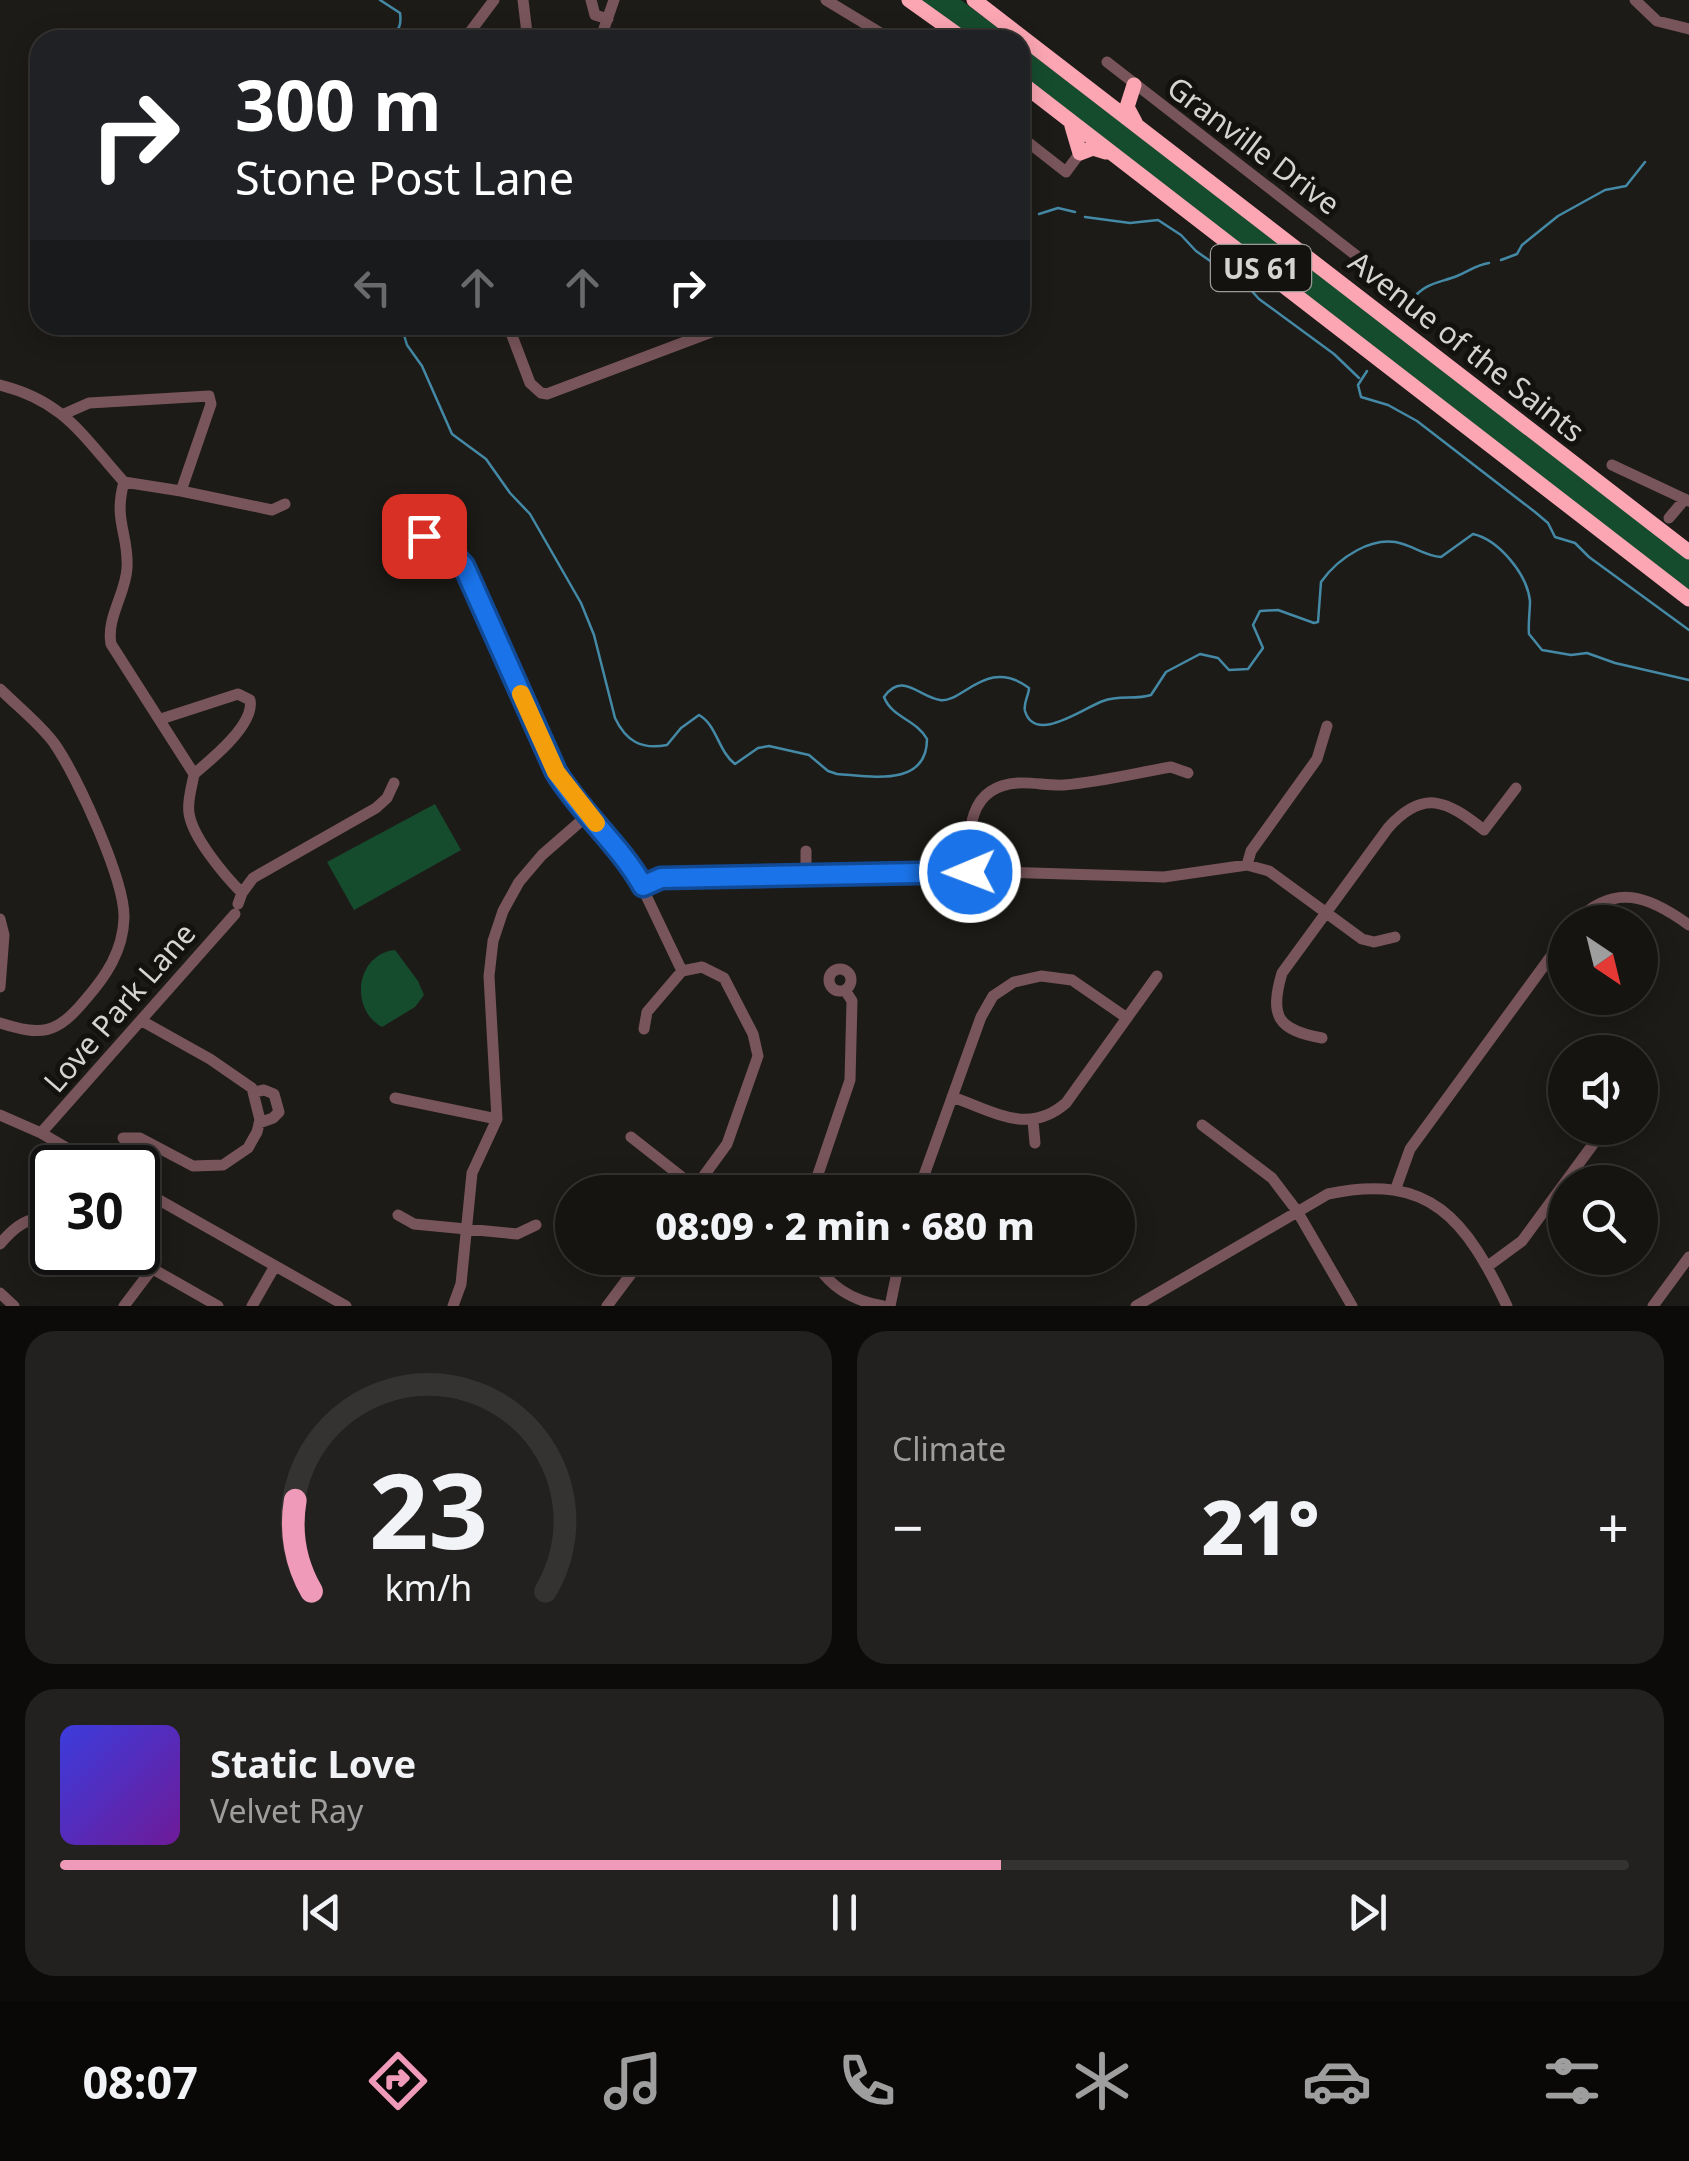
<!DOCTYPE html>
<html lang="en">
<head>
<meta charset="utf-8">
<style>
  :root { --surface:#161411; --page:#23211f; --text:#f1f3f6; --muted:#9e9e9f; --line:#353331; --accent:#ef9ab8 }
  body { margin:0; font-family:"Noto Sans",sans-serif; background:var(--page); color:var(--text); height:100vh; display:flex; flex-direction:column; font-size:38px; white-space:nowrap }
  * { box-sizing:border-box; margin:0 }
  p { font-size:32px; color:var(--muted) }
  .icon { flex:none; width:55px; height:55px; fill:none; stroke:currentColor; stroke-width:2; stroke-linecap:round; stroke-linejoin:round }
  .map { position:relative; height:1306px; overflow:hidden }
  .drawer { display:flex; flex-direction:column; gap:25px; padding:25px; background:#0c0b09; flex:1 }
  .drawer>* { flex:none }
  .top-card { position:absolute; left:30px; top:30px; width:1000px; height:305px; border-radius:30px; box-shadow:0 5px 25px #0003,0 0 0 2px var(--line); background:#202124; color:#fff; overflow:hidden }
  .needle { width:65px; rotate:145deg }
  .tools { position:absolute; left:1548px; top:905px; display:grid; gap:20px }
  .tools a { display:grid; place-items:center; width:110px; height:110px; border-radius:50%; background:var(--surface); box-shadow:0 5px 25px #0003,0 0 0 2px var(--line); font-size:50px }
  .speed { position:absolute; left:30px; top:1145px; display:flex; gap:20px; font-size:50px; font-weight:700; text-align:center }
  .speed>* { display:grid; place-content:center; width:130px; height:130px; border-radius:50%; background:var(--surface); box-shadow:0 5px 25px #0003,0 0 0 2px var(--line); line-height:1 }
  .speed .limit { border:5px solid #111; border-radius:15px; background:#fff; color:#111 }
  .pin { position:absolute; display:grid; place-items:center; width:85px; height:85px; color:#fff; margin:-42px; border-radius:20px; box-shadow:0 5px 15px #0006 }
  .me { position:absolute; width:110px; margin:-55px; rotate:269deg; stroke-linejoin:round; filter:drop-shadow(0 0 8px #0008) }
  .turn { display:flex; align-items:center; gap:35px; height:210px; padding:0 40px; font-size:45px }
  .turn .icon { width:130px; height:130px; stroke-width:2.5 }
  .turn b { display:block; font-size:70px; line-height:85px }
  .lanes { display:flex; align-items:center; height:95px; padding:0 40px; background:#0003; justify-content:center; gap:50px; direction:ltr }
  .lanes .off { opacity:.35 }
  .big { font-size:75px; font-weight:800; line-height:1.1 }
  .drawer .card { flex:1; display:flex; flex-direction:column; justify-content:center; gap:15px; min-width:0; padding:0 35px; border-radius:30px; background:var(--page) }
  .drawer .dial { align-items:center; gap:0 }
  .dial svg { height:260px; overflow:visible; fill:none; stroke:var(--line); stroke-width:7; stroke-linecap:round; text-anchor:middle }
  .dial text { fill:var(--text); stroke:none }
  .song { display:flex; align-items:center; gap:30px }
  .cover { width:120px; height:120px; border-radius:15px; background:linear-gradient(135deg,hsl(240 70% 55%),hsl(280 70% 35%)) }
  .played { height:10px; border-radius:5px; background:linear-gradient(90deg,var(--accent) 60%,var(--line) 60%) }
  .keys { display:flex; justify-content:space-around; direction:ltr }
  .heat { display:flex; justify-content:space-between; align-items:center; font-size:55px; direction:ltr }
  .drawer .tiles { flex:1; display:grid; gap:25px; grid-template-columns:1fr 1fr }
  .card:last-child { grid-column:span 2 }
  .trip { position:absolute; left:555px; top:1175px; width:580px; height:100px; border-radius:50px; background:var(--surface); box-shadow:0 5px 25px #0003,0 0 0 2px var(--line); font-weight:800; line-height:100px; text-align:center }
  .dock { display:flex; height:160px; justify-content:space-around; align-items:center; background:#090807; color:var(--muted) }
  .dock .icon { width:70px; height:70px }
  .dock .active { color:var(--accent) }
  .dock b { font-size:45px; color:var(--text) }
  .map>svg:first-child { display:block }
  .green { fill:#164c2e }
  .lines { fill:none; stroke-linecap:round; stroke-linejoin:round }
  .stream { stroke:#4489a6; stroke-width:2.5 }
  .minor { stroke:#78555a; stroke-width:11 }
  .highway { stroke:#fca6b3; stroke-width:15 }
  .route-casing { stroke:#114b97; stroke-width:25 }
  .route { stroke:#1a73e8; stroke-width:18 }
  .slow { stroke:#f59e0b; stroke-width:18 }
  .labels { text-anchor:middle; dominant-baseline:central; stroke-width:10; stroke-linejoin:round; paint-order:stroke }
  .shield { fill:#14120f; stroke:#9c9a98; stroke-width:2.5 }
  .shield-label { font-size:28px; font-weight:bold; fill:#d6d4d2 }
  .street-label { font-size:30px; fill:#d6d4d2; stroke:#14120f }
</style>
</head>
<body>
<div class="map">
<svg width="1689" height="1306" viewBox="0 0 1689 1306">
  <rect width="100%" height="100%" fill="#1d1b17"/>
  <!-- green -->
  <path class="green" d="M918,0H961L1014,40H975Z
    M1020,45L1689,559V593L1020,73Z
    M435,804L461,850L354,910L327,862Z
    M395,950L418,981L424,995L415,1007L382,1027C349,1009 356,954 395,950Z"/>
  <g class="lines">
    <!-- stream -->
    <path class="stream" d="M350,40C354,37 360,33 365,32C381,30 404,43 400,13L380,0
      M1039,214L1058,208L1075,212
      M1085,217L1130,223L1158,220L1181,235L1196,251L1250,289L1259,299L1334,354L1359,378
      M1501,260L1517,254L1522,245L1558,216L1605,190L1626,186L1645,162
      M1411,317L1412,300C1424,283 1439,283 1457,276C1469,271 1476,265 1489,263
      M401,325L407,345L422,366L452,434L486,459L510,493L530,514L581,603L594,635L615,718C626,741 641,750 667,745L681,728L699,715C717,725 718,751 735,764L758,748L769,746L809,755L828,771L837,774C870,776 927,788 927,739C916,719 892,718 884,697C902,671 919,697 940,700C962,704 987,656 1029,688C1029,695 1023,703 1025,711C1035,745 1085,707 1103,701C1119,695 1135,700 1151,695L1166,672L1200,654L1218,658L1229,670L1248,669L1263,648L1253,625L1260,611L1278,610L1314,623L1318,622L1321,582C1338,558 1373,534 1403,544C1416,548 1427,556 1441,557L1473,534C1499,540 1527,574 1530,601C1530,611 1528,623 1529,634L1542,650L1571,655L1587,653L1615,663L1689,680
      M1367,371L1358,385L1361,397L1388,405L1417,421L1535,512L1548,523L1555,537L1575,543L1589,557L1689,630"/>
    <!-- minor -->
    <path class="minor" d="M523,0L527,33
      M591,0L595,15L608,19
      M826,0L892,40
      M1635,0L1657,21L1689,29
      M464,40L494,0
      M600,40L614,0
      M1107,62L1371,267
      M1020,136L1066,172L1080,153
      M508,325L530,383L541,393L547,394L730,325
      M0,385C64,401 82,435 124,482
      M64,414L89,403L209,396L211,404L181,491L124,482
      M1612,465L1689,501
      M124,482C113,521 129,534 127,568C126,593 106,618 111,644L194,774C192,787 187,800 189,813C192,837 225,876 242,893
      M181,491L272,510L285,504
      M1669,518L1685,499
      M424,536L443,544L464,566L556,771L566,788L632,866L682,971
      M0,689C17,706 39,723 54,743C77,776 125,880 124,918C123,951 106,976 86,999C56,1035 42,1036 0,1023
      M161,719L238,694L250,700C255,724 212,759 194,774
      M1247,865L1251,851L1317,759L1327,726
      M970,871C968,833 967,786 1018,783C1033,782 1049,786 1064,785C1100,782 1136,773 1171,767L1188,773
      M806,875V851
      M643,886L661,877L970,871L1164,877L1247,865L1269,871L1362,939L1374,942L1395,937
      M238,904L242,893L253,878L376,808L387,798L394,783
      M0,919L4,935L0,987
      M1575,922C1615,882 1649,896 1689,925
      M829 980a11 11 0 1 1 22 0a11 11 0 1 1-22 0Z
      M644,1029L647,1012L682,971L702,967L724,978L753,1034L758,1056L727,1144L692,1192
      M1322,1038C1278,1030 1269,1017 1282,973L1388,828C1424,788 1447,801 1484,830L1516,788
      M1640,1080L1646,1072
      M254,1092L264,1090L274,1094L279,1112L273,1118L259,1123
      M952,1097C994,1111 1028,1136 1066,1103L1157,976
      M395,1098L497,1119
      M0,1115L41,1133L101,1168
      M1033,1121L1035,1143
      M1202,1125L1272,1178L1297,1211L1352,1306
      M41,1133L235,914
      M631,1137L701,1192
      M123,1138H140L193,1166L223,1165L248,1148L257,1132L260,1120L252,1088L210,1059L142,1021
      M138,1188L346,1306
      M1396,1188L1410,1149L1565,937
      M812,1192L850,1080L852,1001L845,990
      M918,1192L981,1017L993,996L1014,982L1041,976L1072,980L1127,1018
      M34,1202L37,1218
      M398,1215L414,1224L517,1234L536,1225
      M0,1244C15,1226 29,1216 52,1217
      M123,1252L218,1306
      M812,1258C829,1286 850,1300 883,1306
      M1488,1266L1522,1241L1605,1128
      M0,1293L14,1306
      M124,1306L152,1269
      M252,1306L275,1266
      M453,1306L461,1284L472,1173L497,1119L489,976L493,941L503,911L519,882L542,855L589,814
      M607,1306L643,1258
      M890,1306L900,1258
      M1136,1306L1328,1194C1431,1172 1466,1220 1507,1306
      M1653,1306L1689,1257"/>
    <!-- highway -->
    <path class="highway" d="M909,0L965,40
      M974,0L1689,552
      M1020,82L1689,599
      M1134,85L1127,107L1135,122
      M1072,126L1080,153L1093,148L1106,152"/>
  </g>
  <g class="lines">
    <!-- route casing -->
    <g class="route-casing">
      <path id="route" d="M424,536L443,544L464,566L556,772C581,813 619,844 643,886L661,878L970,872"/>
    </g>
    <!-- route -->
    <use href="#route" class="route"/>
    <!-- slow -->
    <path class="slow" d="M521,694L556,772L596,823"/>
  </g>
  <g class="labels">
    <!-- shield labels -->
    <rect class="shield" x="1211" y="245" width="100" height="46" rx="8"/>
    <g class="shield-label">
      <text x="1261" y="268">US 61</text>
    </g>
    <!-- street labels -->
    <g class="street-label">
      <text transform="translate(1254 145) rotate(37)">Granville Drive</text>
      <text transform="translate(1467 346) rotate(38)">Avenue of the Saints</text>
      <text transform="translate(119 1007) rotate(-49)">Love Park Lane</text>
    </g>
  </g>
</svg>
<div class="tools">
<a><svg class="needle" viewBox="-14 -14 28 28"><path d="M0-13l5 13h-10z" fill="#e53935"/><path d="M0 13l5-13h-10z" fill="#9e9e9f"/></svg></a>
<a><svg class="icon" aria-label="sound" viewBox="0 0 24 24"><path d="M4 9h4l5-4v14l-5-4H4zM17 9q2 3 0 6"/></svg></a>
<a><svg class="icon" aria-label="search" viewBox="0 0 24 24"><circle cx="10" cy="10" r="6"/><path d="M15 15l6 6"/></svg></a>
</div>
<div class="speed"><div class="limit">30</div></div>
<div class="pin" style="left:424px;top:536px;background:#d93025"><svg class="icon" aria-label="arrive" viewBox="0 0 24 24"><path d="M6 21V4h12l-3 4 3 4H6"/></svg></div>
<svg class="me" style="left:970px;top:872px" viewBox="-20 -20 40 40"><circle r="17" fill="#1a73e8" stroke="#fff" stroke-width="3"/><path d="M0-11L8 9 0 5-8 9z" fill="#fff"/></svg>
<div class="trip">08:09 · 2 min · 680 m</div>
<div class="top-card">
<div class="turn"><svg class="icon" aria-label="right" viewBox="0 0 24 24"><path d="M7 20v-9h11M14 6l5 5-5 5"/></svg><div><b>300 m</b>Stone Post Lane</div></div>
<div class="lanes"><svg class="icon off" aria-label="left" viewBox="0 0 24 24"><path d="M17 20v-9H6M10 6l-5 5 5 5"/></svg><svg class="icon off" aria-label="ahead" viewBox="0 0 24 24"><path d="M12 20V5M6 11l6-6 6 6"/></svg><svg class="icon off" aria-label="ahead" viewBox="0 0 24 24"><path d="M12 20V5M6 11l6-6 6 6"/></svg><svg class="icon" aria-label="right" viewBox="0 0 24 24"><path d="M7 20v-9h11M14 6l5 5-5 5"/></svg></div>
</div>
</div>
<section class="drawer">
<div class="tiles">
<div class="card dial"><svg viewBox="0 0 100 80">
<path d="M14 69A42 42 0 1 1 86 69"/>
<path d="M14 69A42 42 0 0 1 9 41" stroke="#ef9ab8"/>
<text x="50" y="56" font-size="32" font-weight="700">23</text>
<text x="50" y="72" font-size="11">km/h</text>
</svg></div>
<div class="card"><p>Climate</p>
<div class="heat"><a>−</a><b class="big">21°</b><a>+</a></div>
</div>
<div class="card">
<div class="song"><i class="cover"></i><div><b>Static Love</b><p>Velvet Ray</p></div></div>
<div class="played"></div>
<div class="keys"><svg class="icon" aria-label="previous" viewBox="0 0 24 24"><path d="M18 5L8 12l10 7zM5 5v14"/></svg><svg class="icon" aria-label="pause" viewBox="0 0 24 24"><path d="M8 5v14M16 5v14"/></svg><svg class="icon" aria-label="next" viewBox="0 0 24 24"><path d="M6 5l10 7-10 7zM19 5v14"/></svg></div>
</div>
</div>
</section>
<nav class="dock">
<b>08:07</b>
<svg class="icon active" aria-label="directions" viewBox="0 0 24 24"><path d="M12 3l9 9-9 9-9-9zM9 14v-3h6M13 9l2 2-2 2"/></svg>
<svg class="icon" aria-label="music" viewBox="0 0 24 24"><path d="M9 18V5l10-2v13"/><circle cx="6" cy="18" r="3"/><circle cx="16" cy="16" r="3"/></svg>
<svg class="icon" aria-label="phone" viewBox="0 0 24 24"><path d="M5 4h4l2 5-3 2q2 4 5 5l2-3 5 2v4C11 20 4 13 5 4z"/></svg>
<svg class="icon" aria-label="climate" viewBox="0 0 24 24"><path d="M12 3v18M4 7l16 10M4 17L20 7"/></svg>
<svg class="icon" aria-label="car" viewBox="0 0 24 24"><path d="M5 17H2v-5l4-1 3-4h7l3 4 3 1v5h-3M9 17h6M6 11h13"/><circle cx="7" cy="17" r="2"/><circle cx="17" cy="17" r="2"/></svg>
<svg class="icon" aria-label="filters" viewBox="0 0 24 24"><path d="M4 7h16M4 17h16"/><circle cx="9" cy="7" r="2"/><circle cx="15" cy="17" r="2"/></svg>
</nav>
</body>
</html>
